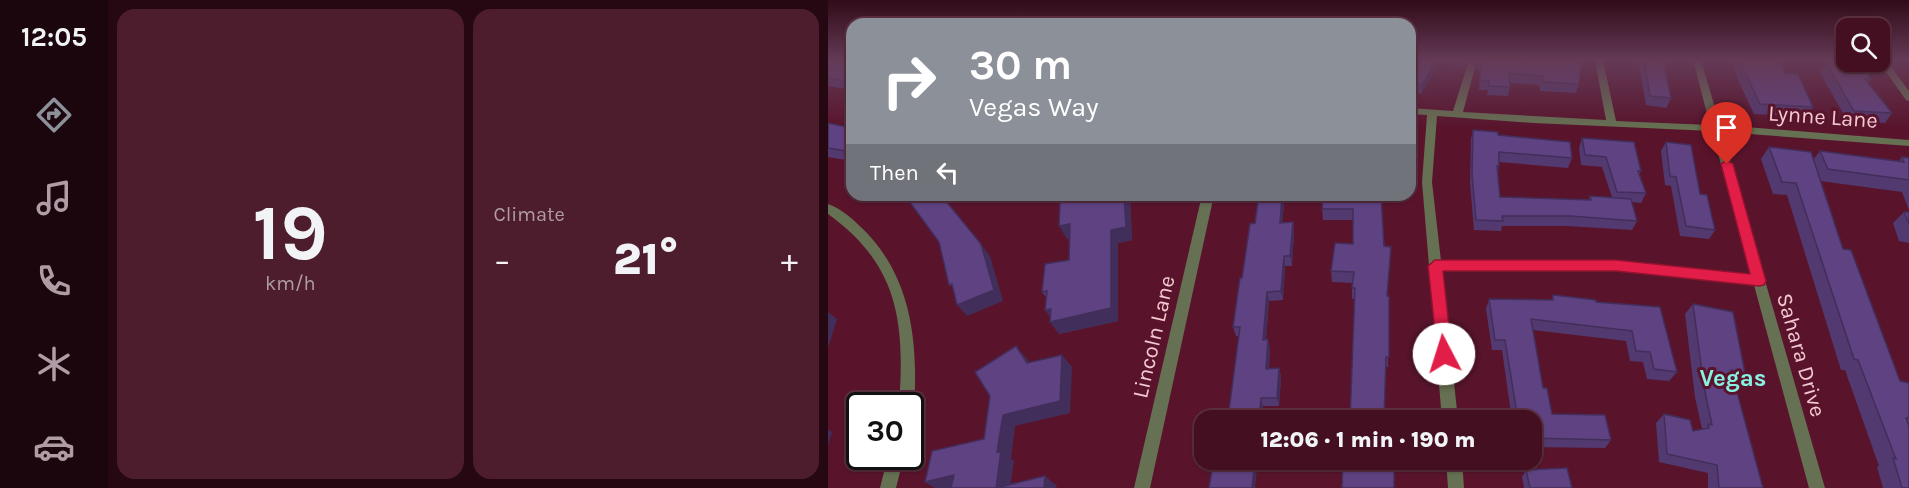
<!DOCTYPE html>
<html lang="en">
<head>
<meta charset="utf-8">
<style>
  :root { --surface:#430f21; --page:#4d1d2e; --text:#f1f3f6; --muted:#af9ca5; --line:#5b2f3f; --accent:#8c9099 }
  body { margin:0; font-family:Karla,sans-serif; background:var(--page); color:var(--text); height:100vh; display:flex; flex-direction:column; font-size:22px; white-space:nowrap }
  * { box-sizing:border-box; margin:0 }
  p { font-size:20px; color:var(--muted) }
  .icon { flex:none; width:33px; height:33px; fill:none; stroke:currentColor; stroke-width:2; stroke-linecap:round; stroke-linejoin:round }
  .map { position:relative; flex:1; overflow:hidden }
  .drawer { display:flex; flex-direction:column; gap:9px; padding:9px; background:#250812; width:720px }
  .drawer>* { flex:none }
  .banner { position:absolute; left:18px; top:18px; width:570px; height:183px; border-radius:18px; box-shadow:0 2px 4px #0004,0 0 0 2px var(--line); background:#8c9099; color:#fff; overflow:hidden }
  .fabs { position:absolute; left:1008px; top:18px; display:grid; gap:12px }
  .fabs a { display:grid; place-items:center; width:54px; height:54px; border-radius:12px; background:var(--surface); box-shadow:0 2px 4px #0004,0 0 0 2px var(--line); font-size:30px }
  .speed { position:absolute; left:18px; top:392px; display:flex; gap:12px; font-size:30px; font-weight:700; text-align:center }
  .speed>* { display:grid; place-content:center; width:78px; height:78px; border-radius:50%; background:var(--surface); box-shadow:0 2px 4px #0004,0 0 0 2px var(--line); line-height:1 }
  .speed .limit { border:3px solid #111; border-radius:9px; background:#fff; color:#111 }
  .pin { position:absolute; display:grid; place-items:center; width:51px; height:51px; color:#fff; margin:-62px -26px; border-radius:50% 50% 50% 0; rotate:-45deg; box-shadow:0 0 6px #0007 }
  .pin .icon { rotate:45deg }
  .me { position:absolute; width:66px; margin:-33px; rotate:355deg; stroke-linejoin:round; filter:drop-shadow(0 0 4px #0008) }
  .turn { display:flex; align-items:center; gap:21px; height:126px; padding:0 24px; font-size:27px }
  .turn .icon { width:78px; height:78px; stroke-width:2.5 }
  .turn b { display:block; font-size:42px; line-height:51px }
  .then { display:flex; align-items:center; height:57px; padding:0 24px; background:#0003; gap:12px; font-size:22px }
  .big { font-size:45px; font-weight:800; line-height:1.1 }
  .drawer .tile { flex:1; display:flex; flex-direction:column; justify-content:center; gap:9px; min-width:0; padding:0 21px; border-radius:18px; background:var(--page) }
  .drawer .dial { align-items:center; gap:0 }
  .dial b { font-size:78px; line-height:1 }
  .heat { display:flex; justify-content:space-between; align-items:center; font-size:33px; direction:ltr }
  .drawer .tiles { flex:1; display:grid; gap:9px; grid-template-columns:repeat(2,1fr) }
  .trip { position:absolute; left:366px; top:410px; width:348px; height:60px; border-radius:18px; background:var(--surface); box-shadow:0 2px 4px #0004,0 0 0 2px var(--line); font-weight:800; line-height:60px; text-align:center }
  main { display:flex; flex:1; min-height:0 }
  .tabs { display:flex; flex-direction:column; width:108px; justify-content:space-around; align-items:center; background:#1b060d; color:var(--muted) }
  .tabs .icon { width:42px; height:42px }
  .tabs .active { color:var(--accent) }
  .tabs b { font-size:27px; color:var(--text) }
  .map>svg:first-child { display:block }
  .lines { fill:none; stroke-linecap:round; stroke-linejoin:round }
  .minor { fill:#667052; fill-rule:evenodd }
  .tertiary { fill:#667052; fill-rule:evenodd }
  .wall { fill:#52396f }
  .shaded-wall { fill:#422e5a }
  .building { fill:#5f4281; stroke:#422e5a; stroke-width:1.5 }
  .route { fill:#e11d48; stroke:#92132f; stroke-width:1.5 }
  .labels { text-anchor:middle; dominant-baseline:central; stroke-width:6; stroke-linejoin:round; paint-order:stroke }
  .street-label { font-size:22px; fill:#f4c9d2; stroke:#59142c }
  .neighbourhood-label { font-size:24px; font-weight:bold; fill:#89f1e2; stroke:#59142c }
</style>
</head>
<body>
<main>
<nav class="tabs">
<b>12:05</b>
<svg class="icon active" aria-label="directions" viewBox="0 0 24 24"><path d="M12 3l9 9-9 9-9-9zM9 14v-3h6M13 9l2 2-2 2"/></svg>
<svg class="icon" aria-label="music" viewBox="0 0 24 24"><path d="M9 18V5l10-2v13"/><circle cx="6" cy="18" r="3"/><circle cx="16" cy="16" r="3"/></svg>
<svg class="icon" aria-label="phone" viewBox="0 0 24 24"><path d="M5 4h4l2 5-3 2q2 4 5 5l2-3 5 2v4C11 20 4 13 5 4z"/></svg>
<svg class="icon" aria-label="climate" viewBox="0 0 24 24"><path d="M12 3v18M4 7l16 10M4 17L20 7"/></svg>
<svg class="icon" aria-label="car" viewBox="0 0 24 24"><path d="M5 17H2v-5l4-1 3-4h7l3 4 3 1v5h-3M9 17h6M6 11h13"/><circle cx="7" cy="17" r="2"/><circle cx="17" cy="17" r="2"/></svg>
</nav>
<section class="drawer">
<div class="tiles">
<div class="tile dial"><b>19</b><p>km/h</p></div>
<div class="tile"><p>Climate</p>
<div class="heat"><a>−</a><b class="big">21°</b><a>+</a></div>
</div>
</div>
</section>
<div class="map">
<svg width="1081" height="488" viewBox="0 0 1081 488">
  <rect width="100%" height="100%" fill="#59142c"/>
  <g class="lines">
    <!-- minor -->
    <path class="minor" d="M641,60H649L635,112L778,120L767,60H775L788,121L882,125L865,60H873L892,125L1081,140V146L894,132L997,488H981L926,285L788,271H614L630,420H614L594,182L599,115L582,114V108L625,111ZM609,116L706,123L884,131L923,275L788,261H613L604,182Z
      M1052,60H1058L1081,91V101L1078,100L1051,62Z
      M0,204C13,208 27,221 37,231C74,269 86,317 87,369C87,382 88,398 83,410L82,405H71C77,323 71,265 0,214Z
      M60,456H76L68,488H52Z
      M618,459H634L636,488H620Z"/>
    <!-- tertiary -->
    <path class="tertiary" d="M374,195H386L322,488H306Z"/>
  </g>
  <!-- wall -->
  <path class="wall" d="M582,60H639L636,67L612,62L593,94L582,91Z
    M650,60L751,84L748,93L712,91L711,85L682,83L680,96L659,95L660,90H651L652,71L649,70Z
    M810,60H835L843,98L838,108L818,105Z
    M904,60H951L957,73L985,107L979,117L926,114L910,80Z
    M995,60H1018L1043,79L1040,82L1064,113L1057,123L1019,120L992,73L998,65Z
    M0,61L24,64V90L0,86Z
    M0,123L24,128V161L0,157Z
    M645,130L670,135L744,158L740,168L671,162L670,174L672,197L761,200L762,196L784,197L774,167L753,165L751,148L754,138L813,171L811,175L818,193L813,203L804,202L809,221L804,230L739,226H674L673,231L646,230L642,183L643,139Z
    M838,142L872,194L887,230L881,239L852,236L843,186L837,185L833,151Z
    M941,147L985,160L992,151L1071,161L1074,157L1081,158V210L1074,192L992,181L1015,249L1072,381L1081,383V488H1055L1049,467L1051,466L1017,370H1013L959,195L945,194L933,159Z
    M245,195H327L326,197L302,196L304,240L290,243V321L231,334L222,318L218,297L214,292L241,260L242,238L239,239L242,200Z
    M431,195H457L454,223L465,222L466,232L464,266H457L455,300L441,301L438,339L442,348L441,369L451,368L453,377L451,406H435L434,420H392L400,418L411,336H408L405,327L414,278L427,223Z
    M553,195L560,296V367H557L522,420L527,299H524V283L504,282L503,271L525,244V220H495L494,209Z
    M1076,212H1081V243L1071,241L1065,223Z
    M725,295L768,302L832,307L849,372L841,381L819,379L815,362L802,361L798,341L705,330L715,388L724,414L783,440L777,448L704,447V420H684L674,350H664L658,309L661,299L723,300Z
    M865,304L917,373L907,382H906L935,488H880V473L831,462L828,423L836,414L865,431L874,429L867,397L857,314Z
    M698,470L744,488H696L694,477Z"/>
  <!-- shaded-wall -->
  <path class="shaded-wall" d="M609,60H612V62L593,94L594,85Z
    M296,195H301L302,196L304,240L290,243V321L231,334L222,322L225,321L217,310Z
    M454,195H457L453,232L452,223Z
    M465,222L466,232L464,266L462,256Z
    M242,224L250,237L239,239L231,226Z
    M153,244L162,256L175,301L139,316L129,305Z
    M456,256L457,266L455,300L453,291Z
    M439,292L441,301L437,348L435,340Z
    M0,312L9,319L0,348Z
    M440,339L442,348L440,377L438,369Z
    M188,346L199,359L210,375L199,363Z
    M234,355L244,367L242,413L187,426L183,459L186,461L182,488H168L169,452L175,415Z
    M451,368L453,377L451,406L449,398Z
    M433,398L435,406L434,420H431Z
    M0,430L4,432L0,445Z
    M427,459H430L427,488H424Z
    M126,475L128,488H107L97,482Z
    M217,476L229,486L228,488H216Z"/>
  <!-- building -->
  <path class="building" d="M582,60H609L594,85L582,82Z
    M650,60H753L751,84L715,82L714,76L681,73L682,87L661,86V81H652L653,62L650,61Z
    M816,60H835L843,98L822,96Z
    M912,60H951L957,73L970,74L985,107L932,104L916,70Z
    M1007,60H1018V62H1031L1043,79H1037L1064,113L1026,111L999,64L1011,65Z
    M0,61L24,64V82L0,78Z
    M0,123L24,128V152L0,148Z
    M645,130L670,132V135L742,142L744,158L671,152V166H669L672,197L763,200L762,196L803,199L809,221L742,216H674L675,221L648,220L644,174Z
    M754,138L806,142L813,171H810L818,193L789,192L778,157L757,155Z
    M838,142L863,145L872,194L879,195L887,230L858,226L848,177L842,176Z
    M941,147L983,152L1015,249L1023,250L1072,381L1081,383V418H1078L1081,426V488H1074L1065,458L1068,459L1030,360L1026,359L968,183L954,182Z
    M992,151L1076,162L1074,157L1081,158V180L1000,169Z
    M94,195H113L153,244L166,290L129,305L124,284L121,285L111,242L81,201Z
    M245,195H296L298,227L283,230V308L222,322L223,309L217,310L219,291L214,292L217,264L241,260L242,224L231,226L232,202L242,200Z
    M431,195H454L452,223L465,222L462,256H456L453,291L439,292L435,340L440,339L438,369L451,368L449,398H433L431,420H392V418H400L412,327H405L412,278H414L422,224L427,223Z
    M495,195H553L556,246L563,247L559,296H561V357H558L556,420H501V419L522,420L527,288H524L526,272L503,271L507,243L525,244V209H494Z
    M1076,212H1081V224Z
    M725,295L768,300V302L832,307L849,372L826,369L822,352L808,351L804,331L703,319L715,388H719L724,414L777,415L783,440L704,438V420H690L677,340H667L661,299L725,300Z
    M865,304L905,312L917,373L903,370L935,488H891L889,465L839,454L836,414L862,420L865,431L881,428L880,424L884,425L876,387Z
    M188,346L199,363L234,355L232,401L175,415L169,452L173,451L168,488H123L126,475L97,482L104,451L156,439L162,396L147,372Z
    M386,459H427L424,488H381Z
    M515,459H566V488H514Z
    M739,468L744,488H702L698,470Z
    M217,476L216,488H168Z"/>
  <!-- sky -->
  <linearGradient id="sky" x2="0" y2="1"><stop stop-color="#310b18"/><stop offset="0.47" stop-color="#643a56"/><stop offset="1" stop-color="#643a56" stop-opacity="0"/></linearGradient>
  <rect width="1081" height="128" fill="url(#sky)"/>
  <!-- route -->
  <path class="route" d="M899,160L905,164L938,281L936,285L931,286L788,271H615L624,354L621,359L616,361L610,359L600,266L607,260H788L922,274L893,164Z"/>
  <g class="labels">
    <!-- street labels -->
    <g class="street-label">
      <text transform="translate(995 117) rotate(4)">Lynne Lane</text>
      <text transform="translate(326 337) rotate(-77)">Lincoln Lane</text>
      <text transform="translate(973 355) rotate(74)">Sahara Drive</text>
    </g>
    <!-- neighbourhood labels -->
    <g class="neighbourhood-label">
      <text x="905" y="378">Vegas</text>
    </g>
  </g>
</svg>
<div class="fabs">
<a><svg class="icon" aria-label="search" viewBox="0 0 24 24"><circle cx="10" cy="10" r="6"/><path d="M15 15l6 6"/></svg></a>
</div>
<div class="speed"><div class="limit">30</div></div>
<div class="pin" style="left:899px;top:164px;background:#d93025"><svg class="icon" aria-label="arrive" viewBox="0 0 24 24"><path d="M6 21V4h12l-3 4 3 4H6"/></svg></div>
<svg class="me" style="left:616px;top:354px" viewBox="-20 -20 40 40"><circle r="19" fill="#fff"/><path d="M0-13L10 11 0 6-10 11z" fill="#e11d48"/></svg>
<div class="trip">12:06 · 1 min · 190 m</div>
<div class="banner">
<div class="turn"><svg class="icon" aria-label="right" viewBox="0 0 24 24"><path d="M7 20v-9h11M14 6l5 5-5 5"/></svg><div><b>30 m</b>Vegas Way</div></div>
<div class="then">Then<svg class="icon" aria-label="left" viewBox="0 0 24 24"><path d="M17 20v-9H6M10 6l-5 5 5 5"/></svg></div>
</div>
</div>
</main>
</body>
</html>
